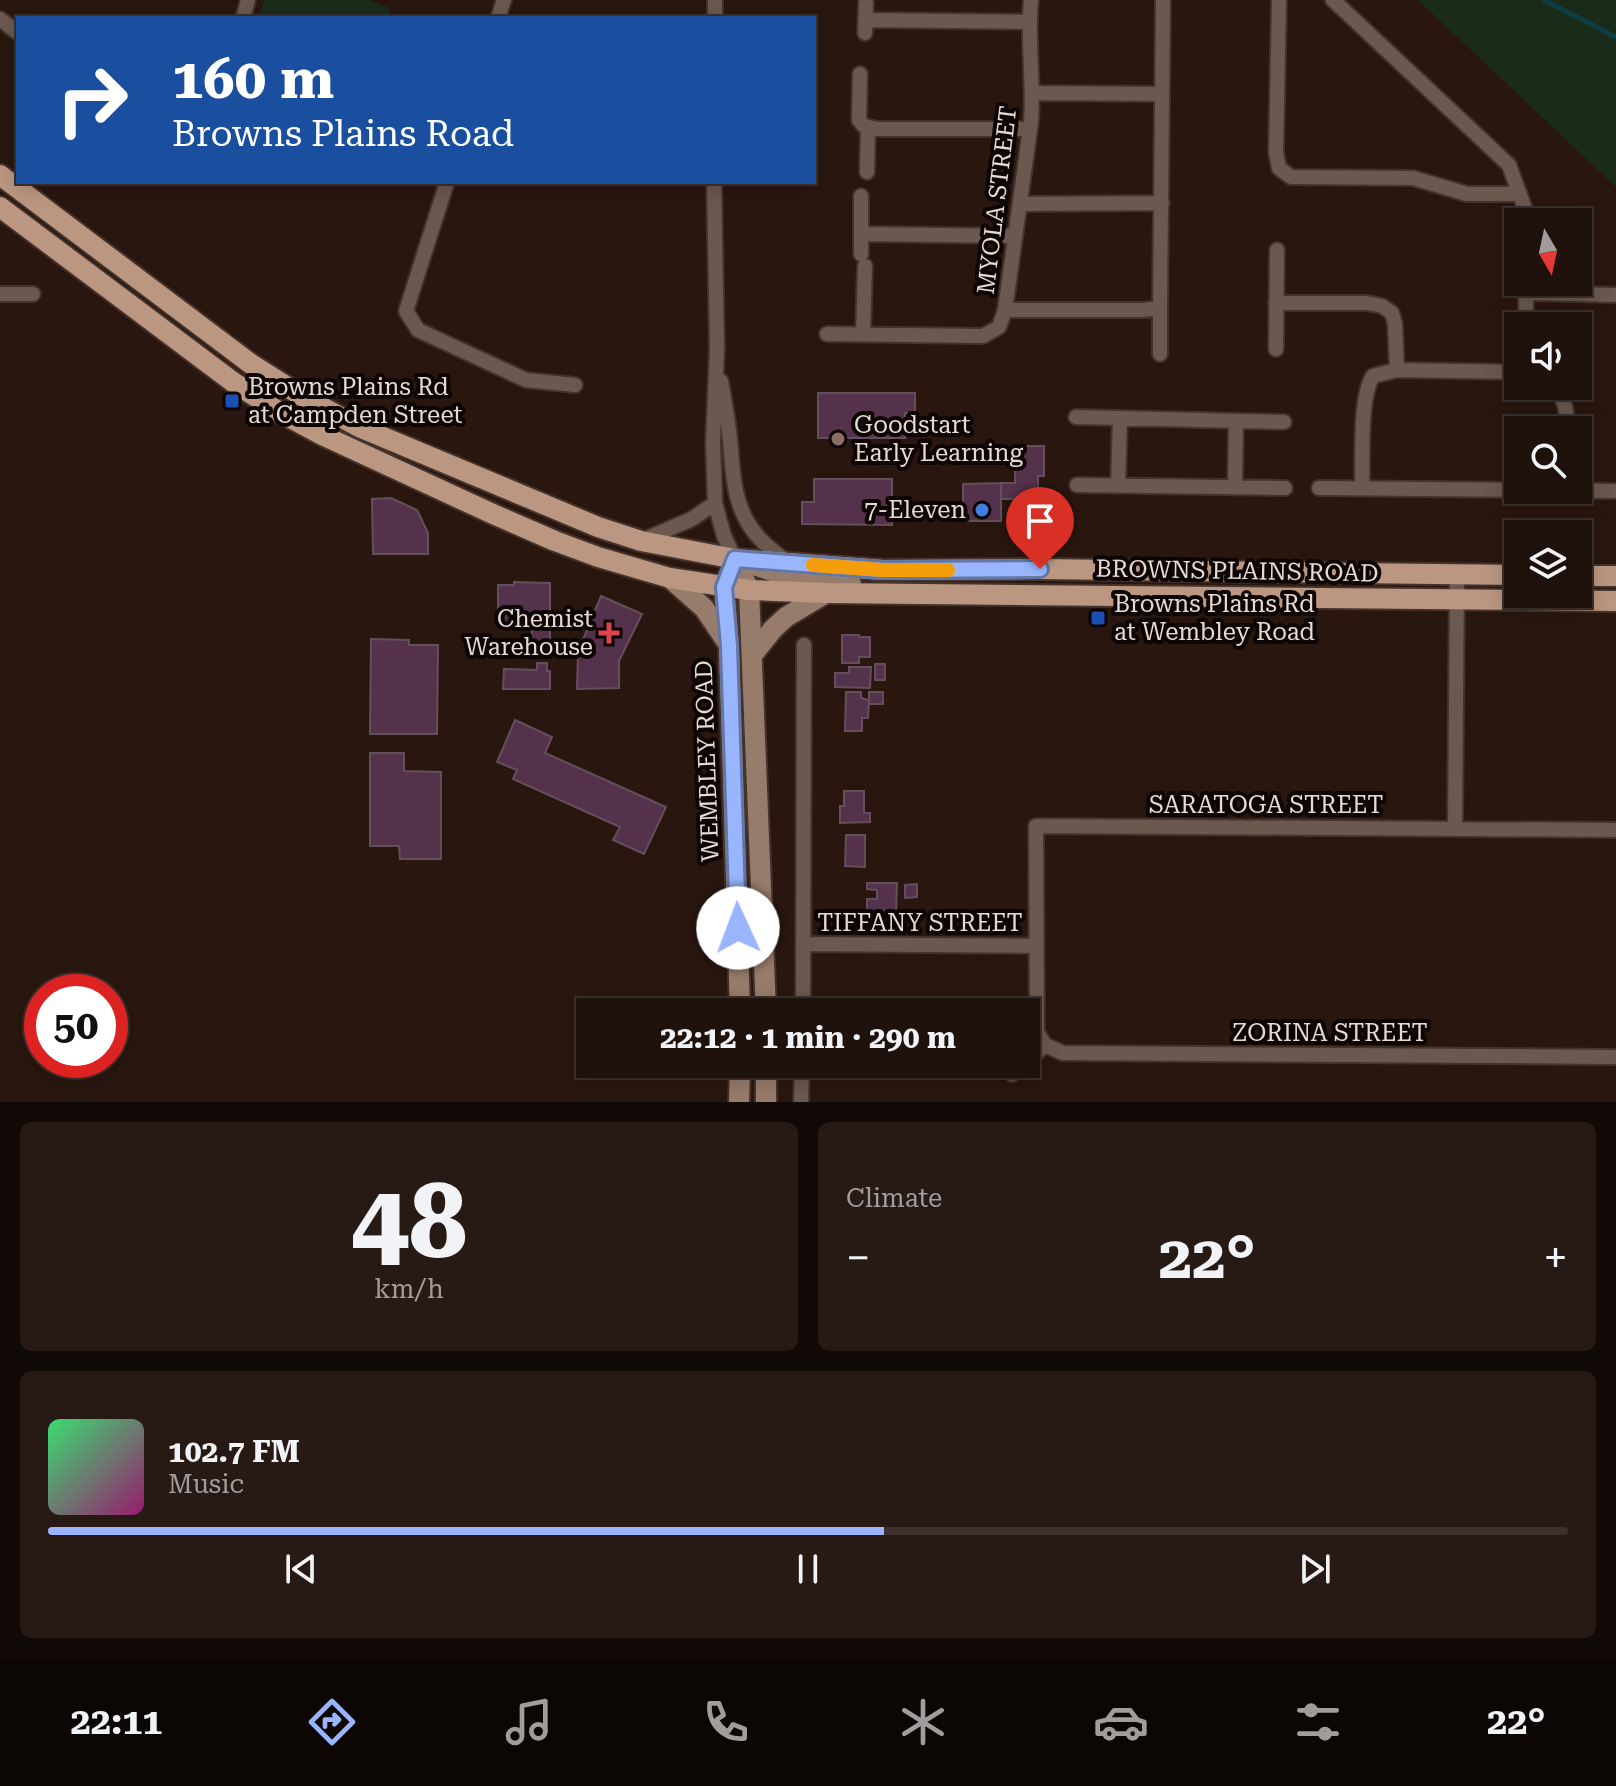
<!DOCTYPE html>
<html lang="en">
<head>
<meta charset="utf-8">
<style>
  :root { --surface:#1f110b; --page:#271a14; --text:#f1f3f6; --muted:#a19d9d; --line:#3c312c; --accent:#99b5fd }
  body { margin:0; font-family:"Roboto Serif",serif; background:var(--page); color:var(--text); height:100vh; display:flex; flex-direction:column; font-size:30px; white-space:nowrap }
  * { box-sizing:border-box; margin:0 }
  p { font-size:26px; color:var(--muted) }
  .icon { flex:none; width:44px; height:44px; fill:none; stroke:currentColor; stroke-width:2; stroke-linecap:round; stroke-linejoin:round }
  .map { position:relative; height:1102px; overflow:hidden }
  .drawer { display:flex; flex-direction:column; gap:20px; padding:20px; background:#110906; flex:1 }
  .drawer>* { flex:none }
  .guide { position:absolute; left:16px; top:16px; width:800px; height:168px; border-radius:0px; box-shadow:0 4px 20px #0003,0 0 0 2px var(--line); background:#1a4fa0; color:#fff; overflow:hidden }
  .needle { width:52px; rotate:171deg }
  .buttons { position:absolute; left:1504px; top:208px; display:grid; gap:16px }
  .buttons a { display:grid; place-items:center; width:88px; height:88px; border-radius:0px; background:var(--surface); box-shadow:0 4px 20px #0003,0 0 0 2px var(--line); font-size:40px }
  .speed { position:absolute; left:24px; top:974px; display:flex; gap:16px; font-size:40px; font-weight:700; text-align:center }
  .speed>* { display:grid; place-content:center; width:104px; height:104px; border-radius:50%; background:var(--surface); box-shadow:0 4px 20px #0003,0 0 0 2px var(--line); line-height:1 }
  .speed .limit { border:12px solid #d22; background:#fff; color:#111 }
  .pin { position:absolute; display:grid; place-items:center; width:68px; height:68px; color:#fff; margin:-82px -34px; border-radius:50% 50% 50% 0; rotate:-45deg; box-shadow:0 0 8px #0007 }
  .pin .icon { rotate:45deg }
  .me { position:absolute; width:88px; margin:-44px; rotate:358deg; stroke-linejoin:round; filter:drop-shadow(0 0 6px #0008) }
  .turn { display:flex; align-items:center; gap:28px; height:168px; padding:0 24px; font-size:36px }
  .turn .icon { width:104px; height:104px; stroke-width:2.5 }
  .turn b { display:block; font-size:56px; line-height:68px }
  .big { font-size:60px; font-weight:700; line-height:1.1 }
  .drawer .card { flex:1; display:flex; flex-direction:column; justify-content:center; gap:12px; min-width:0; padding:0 28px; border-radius:12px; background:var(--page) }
  .drawer .dial { align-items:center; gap:0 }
  .dial b { font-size:104px; line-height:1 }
  .song { display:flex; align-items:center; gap:24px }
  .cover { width:96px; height:96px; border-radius:12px; background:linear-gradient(135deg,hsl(140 70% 55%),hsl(320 70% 35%)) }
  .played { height:8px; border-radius:4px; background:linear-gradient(90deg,var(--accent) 55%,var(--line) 55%) }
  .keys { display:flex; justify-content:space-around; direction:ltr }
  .heat { display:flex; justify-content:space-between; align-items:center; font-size:44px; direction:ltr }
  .drawer .tiles { flex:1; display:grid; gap:20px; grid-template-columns:1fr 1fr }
  .card:last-child { grid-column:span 2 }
  .trip { position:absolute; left:576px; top:998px; width:464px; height:80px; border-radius:0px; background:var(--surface); box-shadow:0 4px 20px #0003,0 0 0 2px var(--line); font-weight:700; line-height:80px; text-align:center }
  .dock { display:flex; height:128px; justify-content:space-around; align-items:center; background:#0c0704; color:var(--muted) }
  .dock .icon { width:56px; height:56px }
  .dock .on { color:var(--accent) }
  .dock b { font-size:36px; color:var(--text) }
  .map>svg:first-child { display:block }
  .green { fill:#1a2b1a }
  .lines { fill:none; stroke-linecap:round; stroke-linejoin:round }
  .stream { stroke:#0e3e44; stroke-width:5 }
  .building { fill:#55324b; stroke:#634f5c; stroke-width:2 }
  .street-casing { stroke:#44322b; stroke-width:18 }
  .secondary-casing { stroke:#44322b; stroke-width:24 }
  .primary-casing { stroke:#44322b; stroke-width:24 }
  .street { stroke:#6b594f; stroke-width:14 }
  .secondary { stroke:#987c6b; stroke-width:20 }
  .primary { stroke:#bb9781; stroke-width:20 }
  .route-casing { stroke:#6376a4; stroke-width:20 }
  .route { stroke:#99b5fd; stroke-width:14 }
  .slow { stroke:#f59e0b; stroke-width:14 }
  .transit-dot { fill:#1a4fb4; stroke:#0c0503; stroke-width:3 }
  .education-dot { fill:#8d6e63; stroke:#0c0503; stroke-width:3 }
  .shop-dot { fill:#3f7fe0; stroke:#0c0503; stroke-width:3 }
  .health-dot { fill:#e0444e; stroke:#0c0503; stroke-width:3 }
  .labels { text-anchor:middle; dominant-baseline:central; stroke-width:8; stroke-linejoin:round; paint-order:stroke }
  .street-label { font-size:24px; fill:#e7dad5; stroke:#0c0503 }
  .poi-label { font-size:24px; fill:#e7dad5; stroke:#0c0503; text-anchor:start }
</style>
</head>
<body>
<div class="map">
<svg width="1616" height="1102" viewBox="0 0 1616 1102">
  <rect width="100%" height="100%" fill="#29170f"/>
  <!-- green -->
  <path class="green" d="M264,0H369L390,8L387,18H258Z
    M1418,0H1616V187Z"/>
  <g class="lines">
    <!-- stream -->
    <path class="stream" d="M1544,0L1616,37"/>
  </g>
  <!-- building -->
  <path class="building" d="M818,393H915V413H905V438H818Z
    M1015,446H1044V476H1038V505H1015L1014,499H1001V483H1015Z
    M814,479H892V525L802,524V502H814Z
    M1001,483V521H963V484Z
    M391,498L417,510L428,533V554H373L372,499Z
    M514,582L550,583V648H531L532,625H513V622H498V585H514Z
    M601,596L642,614L619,661V688L577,689L578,652Z
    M842,635H859V637H870V657H859V663H842Z
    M371,639L409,640V645H438L437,734H370Z
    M537,663H547V671H550V689H503L504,669L537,670Z
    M875,664H885V680H875Z
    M849,667H871L870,688L835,687V673H849Z
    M846,692H861V698L869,700L868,718H862V731H845Z
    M869,692H883V704H869Z
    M515,720L552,737L545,753L666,807L644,854L613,840L620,827L513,779L517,770L497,762Z
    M370,753H404V771L441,772V859H400L399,846H370Z
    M844,791H864V813H870V822L840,823V806H844Z
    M846,835H865V867L845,866Z
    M867,883H897L896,913H867V899H877V890L867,889Z
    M917,884V897L905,898V885Z"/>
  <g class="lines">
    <!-- street casing -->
    <g class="street-casing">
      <path id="street" d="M1279,0L1276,152L1279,168L1291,177L1413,178L1467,194H1520
        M1333,0L1509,165L1524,206L1526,222
        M243,18L248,0
        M498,18L504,0
        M715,18V0
        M0,19L18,33
        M866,20L1030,22
        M865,33L866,3
        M860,74L859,120L864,126L878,129H1030
        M1033,93L1162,94
        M867,172L868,127
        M447,182L406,311L418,330L526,380L575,385
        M714,182L717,349L713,443L715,503L724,536L735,559
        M861,196V230L865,234L1015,236
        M1020,204L1162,203
        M861,254V230
        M1526,293L1616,295
        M0,294H33
        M1276,303H1367L1382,306L1392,313L1395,324L1397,370
        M1005,310H1143L1160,308L1163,0
        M1526,326V282
        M827,334L983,336L999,327L1005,310L1031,122C1034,81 1027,41 1031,0
        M863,334L865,266
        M1276,349L1277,250
        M1160,354V308
        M721,381C724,398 727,414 729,431C733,462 731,495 748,523C758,540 773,551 788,563
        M1555,386C1566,401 1567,412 1567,430
        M1076,417L1284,422
        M1077,485L1285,488
        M1118,486L1120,418
        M1235,488L1236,421
        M1319,488L1614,491
        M1362,488C1363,460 1359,398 1373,376L1397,370L1518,372
        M641,541L692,519L715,503
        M1455,829L1457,575
        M1616,830L1036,826L1037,1032L1045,1045L1063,1053L1616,1057
        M804,944L1036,946
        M803,1012L804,645
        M1026,1062L1045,1045
        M1012,1074L1023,1064
        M801,1102L802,1064"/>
    </g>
    <!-- secondary casing -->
    <g class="secondary-casing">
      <path id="secondary" d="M735,559L749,590L766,1012
        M754,565L803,581L851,584
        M731,570L724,587L729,646L740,1012
        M670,578L704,608L727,642
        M753,654L773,629L786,617L826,593
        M766,1064V1102
        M739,1102L740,1064"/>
    </g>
    <!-- primary casing -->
    <g class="primary-casing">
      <path id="primary" d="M0,175L251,364L300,395L359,427L598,527L641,541L735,559L883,570L1040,569L1518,575
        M0,207L233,382L281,413L322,435L493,514L555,541L598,557L670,578L749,590L826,593L1616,601
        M1578,576H1616"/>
    </g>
    <!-- street -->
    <use href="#street" class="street"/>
    <!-- secondary -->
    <use href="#secondary" class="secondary"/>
    <!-- primary -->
    <use href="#primary" class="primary"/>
  </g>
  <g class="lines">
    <!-- route casing -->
    <g class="route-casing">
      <path id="route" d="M738,928L729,646L724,587L735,559L883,570L1040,569"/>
    </g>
    <!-- route -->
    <use href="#route" class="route"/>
    <!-- slow -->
    <path class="slow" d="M813,565L883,570H948"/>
  </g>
  <!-- markers -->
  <g class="transit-dot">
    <rect x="224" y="393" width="16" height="16" rx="4"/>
    <rect x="1090" y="610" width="16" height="16" rx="4"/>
  </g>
  <circle class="education-dot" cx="838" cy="439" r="8"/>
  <circle class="shop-dot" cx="982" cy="510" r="8"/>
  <path class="health-dot" d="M605 621h8v8h8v8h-8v8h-8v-8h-8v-8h8z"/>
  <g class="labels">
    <!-- street labels -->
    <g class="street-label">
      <text transform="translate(997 200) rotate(-83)">MYOLA STREET</text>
      <text transform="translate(1237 571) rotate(1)">BROWNS PLAINS ROAD</text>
      <text transform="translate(707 761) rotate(-92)">WEMBLEY ROAD</text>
      <text x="1266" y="805">SARATOGA STREET</text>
      <text x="920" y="923">TIFFANY STREET</text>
      <text x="1330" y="1033">ZORINA STREET</text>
    </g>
    <!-- poi labels -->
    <g class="poi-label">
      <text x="248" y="387">Browns Plains Rd<tspan x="248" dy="28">at Campden Street</tspan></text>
      <text x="854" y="425">Goodstart<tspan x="854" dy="28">Early Learning</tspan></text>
      <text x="966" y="510" text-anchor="end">7-Eleven</text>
      <text x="1114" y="604">Browns Plains Rd<tspan x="1114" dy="28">at Wembley Road</tspan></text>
      <text x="593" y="619" text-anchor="end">Chemist<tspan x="593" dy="28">Warehouse</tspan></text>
    </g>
  </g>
</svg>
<div class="buttons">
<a><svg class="needle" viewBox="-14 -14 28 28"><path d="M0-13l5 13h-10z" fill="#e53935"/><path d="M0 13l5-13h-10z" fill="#a19d9d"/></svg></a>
<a><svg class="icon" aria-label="sound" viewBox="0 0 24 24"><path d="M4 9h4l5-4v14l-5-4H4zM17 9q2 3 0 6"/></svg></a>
<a><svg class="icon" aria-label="search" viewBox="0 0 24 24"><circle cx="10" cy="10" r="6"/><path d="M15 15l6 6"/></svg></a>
<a><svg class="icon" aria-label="layers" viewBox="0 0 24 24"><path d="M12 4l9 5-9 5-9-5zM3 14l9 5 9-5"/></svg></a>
</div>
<div class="speed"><div class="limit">50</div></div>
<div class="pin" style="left:1040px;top:569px;background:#d93025"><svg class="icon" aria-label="arrive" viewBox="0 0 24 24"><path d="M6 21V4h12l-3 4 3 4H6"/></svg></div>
<svg class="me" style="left:738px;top:928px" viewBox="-20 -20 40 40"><circle r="19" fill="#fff"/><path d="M0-13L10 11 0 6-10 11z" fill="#99b5fd"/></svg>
<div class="trip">22:12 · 1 min · 290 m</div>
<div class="guide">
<div class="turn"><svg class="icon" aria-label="right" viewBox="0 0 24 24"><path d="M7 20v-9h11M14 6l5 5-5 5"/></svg><div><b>160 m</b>Browns Plains Road</div></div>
</div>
</div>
<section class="drawer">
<div class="tiles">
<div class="card dial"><b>48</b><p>km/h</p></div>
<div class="card"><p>Climate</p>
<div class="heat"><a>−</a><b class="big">22°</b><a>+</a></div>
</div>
<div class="card">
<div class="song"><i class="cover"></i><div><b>102.7 FM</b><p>Music</p></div></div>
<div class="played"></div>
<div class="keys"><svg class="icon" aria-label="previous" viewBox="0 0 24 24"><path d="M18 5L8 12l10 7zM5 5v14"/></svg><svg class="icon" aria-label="pause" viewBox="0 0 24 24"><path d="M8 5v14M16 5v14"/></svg><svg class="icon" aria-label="next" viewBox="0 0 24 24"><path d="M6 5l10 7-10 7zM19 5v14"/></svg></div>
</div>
</div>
</section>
<nav class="dock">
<b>22:11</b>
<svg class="icon on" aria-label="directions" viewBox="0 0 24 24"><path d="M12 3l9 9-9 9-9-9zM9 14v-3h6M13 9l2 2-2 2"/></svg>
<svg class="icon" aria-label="music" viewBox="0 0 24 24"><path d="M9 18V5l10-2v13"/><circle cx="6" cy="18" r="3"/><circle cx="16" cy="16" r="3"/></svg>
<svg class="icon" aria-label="phone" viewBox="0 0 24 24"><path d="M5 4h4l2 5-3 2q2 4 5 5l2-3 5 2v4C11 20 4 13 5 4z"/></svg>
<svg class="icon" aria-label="climate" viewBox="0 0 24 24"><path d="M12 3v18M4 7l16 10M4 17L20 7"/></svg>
<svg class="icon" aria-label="car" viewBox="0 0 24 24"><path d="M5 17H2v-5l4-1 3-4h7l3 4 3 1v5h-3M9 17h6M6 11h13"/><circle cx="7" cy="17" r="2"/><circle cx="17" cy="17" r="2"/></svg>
<svg class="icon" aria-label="filters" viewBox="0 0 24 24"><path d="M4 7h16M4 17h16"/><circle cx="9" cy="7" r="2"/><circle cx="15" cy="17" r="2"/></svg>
<b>22°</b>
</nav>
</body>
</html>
